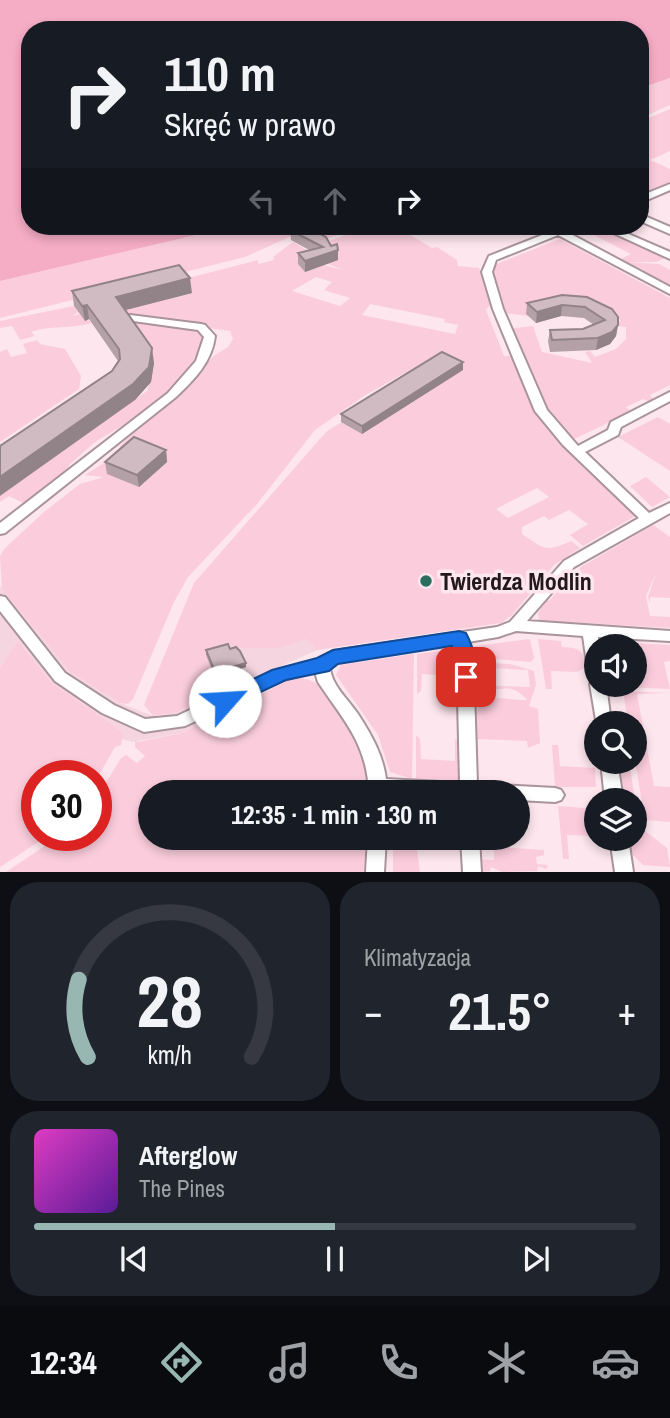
<!DOCTYPE html>
<html lang="pl">
<head>
<meta charset="utf-8">
<style>
  :root { --surface:#171b24; --page:#20242c; --text:#f1f3f6; --muted:#9ea1a6; --line:#363941; --accent:#98b7b2 }
  body { margin:0; font-family:"Archivo Narrow",sans-serif; background:var(--page); color:var(--text); height:100vh; display:flex; flex-direction:column; font-size:26px; white-space:nowrap }
  * { box-sizing:border-box; margin:0 }
  p { font-size:23px; color:var(--muted) }
  .icon { flex:none; width:38px; height:38px; fill:none; stroke:currentColor; stroke-width:2; stroke-linecap:round; stroke-linejoin:round }
  .map { position:relative; height:872px; overflow:hidden }
  .panel { display:flex; flex-direction:column; gap:10px; padding:10px; background:#0d0f14; flex:1 }
  .panel>* { flex:none }
  .hud { position:absolute; left:21px; top:21px; width:628px; height:214px; border-radius:28px; box-shadow:0 4px 10px #0003; background:#171b24; color:var(--text); overflow:hidden }
  .fabs { position:absolute; left:584px; top:634px; display:grid; gap:14px }
  .fabs a { display:grid; place-items:center; width:63px; height:63px; border-radius:50%; background:var(--surface); box-shadow:0 4px 10px #0003; font-size:35px }
  .speed { position:absolute; left:21px; top:760px; display:flex; gap:14px; font-size:35px; font-weight:700; text-align:center }
  .speed>* { display:grid; place-content:center; width:91px; height:91px; border-radius:50%; background:var(--surface); box-shadow:0 4px 10px #0003; line-height:1 }
  .speed .limit { border:10px solid #d22; background:#fff; color:#111 }
  .pin { position:absolute; display:grid; place-items:center; width:60px; height:60px; color:#fff; margin:-30px; border-radius:14px; box-shadow:0 4px 10px #0006 }
  .me { position:absolute; width:77px; margin:-38px; rotate:64deg; stroke-linejoin:round; filter:drop-shadow(0 0 5px #0008) }
  .turn { display:flex; align-items:center; gap:24px; height:147px; padding:0 28px; font-size:32px }
  .turn .icon { width:91px; height:91px; stroke-width:2.5 }
  .turn b { display:block; font-size:49px; line-height:60px }
  .lanes { display:flex; align-items:center; height:66px; padding:0 28px; background:#0003; justify-content:center; gap:35px; direction:ltr }
  .lanes .off { opacity:.35 }
  .big { font-size:52px; font-weight:700; line-height:1.1 }
  .panel .tile { flex:1; display:flex; flex-direction:column; justify-content:center; gap:10px; min-width:0; padding:0 24px; border-radius:28px; background:var(--page) }
  .panel .dial { align-items:center; gap:0 }
  .dial svg { height:182px; overflow:visible; fill:none; stroke:var(--line); stroke-width:7; stroke-linecap:round; text-anchor:middle }
  .dial text { fill:var(--text); stroke:none }
  .song { display:flex; align-items:center; gap:21px }
  .cover { width:84px; height:84px; border-radius:10px; background:linear-gradient(135deg,hsl(310 70% 55%),hsl(270 70% 35%)) }
  .played { height:7px; border-radius:4px; background:linear-gradient(90deg,var(--accent) 50%,var(--line) 50%) }
  .keys { display:flex; justify-content:space-around; direction:ltr }
  .heat { display:flex; justify-content:space-between; align-items:center; font-size:38px; direction:ltr }
  .panel .tiles { flex:1; display:grid; gap:10px; grid-template-columns:1fr 1fr }
  .tile:last-child { grid-column:span 2 }
  .trip { position:absolute; left:138px; top:780px; width:392px; height:70px; border-radius:35px; background:var(--surface); box-shadow:0 4px 10px #0003; font-weight:700; line-height:70px; text-align:center }
  .tabs { display:flex; height:112px; justify-content:space-around; align-items:center; background:#090b0e; color:var(--muted) }
  .tabs .icon { width:49px; height:49px }
  .tabs .active { color:var(--accent) }
  .tabs b { font-size:32px; color:var(--text) }
  .map>svg:first-child { display:block }
  .built { fill:#f5d6e0 }
  .green { fill:#fbcddc; fill-rule:evenodd }
  .water { fill:#f5acc5 }
  .lines { fill:none; stroke-linecap:round; stroke-linejoin:round }
  .street-casing { stroke:#a9949b; stroke-width:4 }
  .street { fill:#fff; fill-rule:evenodd }
  .wall { fill:#b4a1a7 }
  .shaded-wall { fill:#928388 }
  .building { fill:#d1bbc2; stroke:#928388; stroke-width:2 }
  .route { fill:#1a73e8; stroke:#114b97; stroke-width:2 }
  .poi-dot { fill:#2b6e60; stroke:#fde6ed; stroke-width:2.5 }
  .labels { text-anchor:middle; dominant-baseline:central; stroke-width:7; stroke-linejoin:round; paint-order:stroke }
  .poi-label { font-size:24px; font-weight:bold; fill:#21191b; stroke:#fde6ed; text-anchor:start }
</style>
</head>
<body>
<div class="map">
<svg width="670" height="872" viewBox="0 0 670 872">
  <rect width="100%" height="100%" fill="#fde6ed"/>
  <!-- built -->
  <path class="built" d="M0,586L70,672L120,703L153,716H161L208,686L194,683L228,648L307,639L317,650L248,681L259,695L182,733L133,742L121,739L123,732L51,682L18,641L0,667Z"/>
  <!-- green -->
  <path class="green" d="M670,78V105L641,118V88Z
    M670,109V151L650,160L670,169V185L641,194V121Z
    M234,226H365L323,240L305,230L245,257L0,318V281Z
    M370,226H395L432,248L437,247L457,260L458,266L479,268L491,304L486,310L504,356H513L541,421L637,515L583,546L570,535L588,524L569,510L549,520L544,516L522,527V534C545,549 545,553 571,541L580,548L554,565L512,615L501,623L317,650L306,639L278,648H228L195,683L208,686L219,683L223,693L176,712L153,716L144,705L194,583L326,432L441,359L435,356L364,396L315,430L257,504L188,577L174,602L133,699L128,704L120,703L70,672L2,589L0,556L4,549L44,512L80,484L104,477L85,475L118,454L120,446L215,355L228,347L233,339L230,331L121,316L118,312L181,280L258,260V264L274,260L273,257L293,242L310,252L305,272L324,265L343,270L326,263L321,244ZM316,277L332,282L324,290L350,298L340,306L292,291ZM370,304L445,319L444,322L458,325L455,334L362,315ZM537,488L549,497L508,518L496,509Z
    M579,226H598L670,258V261L665,258L656,262H627L659,264L670,270V288L640,272L644,270L619,260L631,254L584,230L570,235L566,232Z
    M560,239L670,298V385L650,395L654,400L649,402L643,399L626,407L631,412L570,441L547,418L529,371L533,373L508,329L533,326L542,352L592,363L585,352L590,351L595,357L616,349L626,339V327L615,326L612,322L621,321L615,315L527,314L529,316L504,313L492,271L494,265Z
    M74,306L78,312L73,316L80,314L92,323C70,329 51,325 31,332L35,336L20,340L12,326L0,328V321Z
    M133,319L199,327L207,337L201,357L185,376L140,415L95,442L70,464L61,479L26,504L9,496L0,502V496L147,391L154,367L125,321Z
    M37,340L40,344L65,349L81,376L79,389L0,442V352L7,349L11,357L27,353L23,344Z
    M658,417L670,424V471L618,437Z
    M646,477L670,497L652,507L630,486Z
    M653,525L670,537V598L650,597V603L648,597L656,573L646,596L650,616L670,617V628L567,622L566,626L546,623L539,619L538,613L547,600L549,601L581,567Z
    M530,639L534,658L531,662L471,657L468,647Z
    M538,639L561,641L562,647C580,648 583,649 586,667L577,672L551,671L552,689H546Z
    M18,641L51,682L123,732L121,745L115,747L96,780V775H37V835H49L0,867V667Z
    M615,642L670,645V661L664,662L670,689L622,687L635,684V646H616Z
    M455,649L459,695H454L453,676L422,674L421,691L417,694V654Z
    M414,654L412,779L390,772L378,735L336,675L341,665Z
    M490,663L510,664L534,671L536,685L529,706L538,709L540,743L528,748L527,741L476,739C475,687 484,699 527,700C510,680 497,692 475,692V685L530,687L528,670L491,668Z
    M285,678C294,678 303,677 312,681C333,692 361,744 366,768C368,779 366,784 365,793H150V838H366L364,872H6L61,835H96V799L121,758L126,755L137,763L145,756L135,747V740L138,742L182,733L287,681Z
    M623,691L668,693L637,694L654,786L670,787V822L645,820L635,761V723H628Z
    M416,735L420,739L421,759L455,761V739L460,740L461,782L416,779Z
    M552,745H558L560,766L595,768L596,787H555Z
    M615,761H629L635,800H621Z
    M558,806L597,809V836L567,835L569,859H563Z
    M635,823L667,848L670,867L643,865L628,850L627,838H635Z
    M494,847L544,850V855L536,857L537,864L548,865L546,869L538,866L537,871L502,872L491,867L490,871L479,872V859L494,860Z
    M393,849L417,850L420,872H393Z"/>
  <!-- water -->
  <path class="water" d="M0,0H670V78L641,88L640,30H30V226H234L0,281Z"/>
  <g class="lines">
    <!-- street casing -->
    <g class="street-casing">
      <path id="street" d="M670,184V190L640,203V196Z
        M640,214L670,227V234L640,221Z
        M565,226H578L567,232L670,287V294L558,235L496,260L492,272L503,309L547,410L578,446L608,430L611,422L670,392V401L621,427L618,435L585,452L649,513L670,503V513L574,567L527,621L670,631V641L598,637L600,646H597V684H606L611,723H597V726L590,684L592,681L589,677L583,636L516,631L498,637L468,642L473,658L477,784L555,788L561,790L564,795L561,800L555,802L518,800V793H369C367,743 344,721 318,682L315,672L283,680L185,726L144,732L102,713L55,681L0,611V596L5,597L65,673L114,705L145,719L177,716L274,671L317,660L333,651L497,627L510,622L564,561L639,518L563,445L535,411L493,309L482,272L489,256ZM453,644L457,658L460,783L386,779C383,755 371,734 358,714C348,699 331,685 330,667L338,662L350,659Z
        M598,226H610L670,252V259Z
        M130,315L201,324L205,325L215,336C212,362 194,380 176,397L5,533L0,534V523L168,393L196,361L204,337L198,330L126,320L125,318Z
        M601,761H617L623,800H605Z
        M368,838H386L384,872H366Z
        M461,838H479L481,872H463Z
        M610,838H628L633,872H615Z"/>
    </g>
    <!-- street -->
    <use href="#street" class="street"/>
  </g>
  <!-- wall -->
  <path class="wall" d="M290,230L326,237L338,260L305,272L298,264V253L309,250L291,240Z
    M72,291L192,293L125,310L154,363L151,382L135,400L112,371L118,361L89,319L85,321L74,306Z
    M562,295L618,325L616,336L610,344L596,350L550,352L548,341L550,330L583,329L594,325L584,318L561,316L536,323L526,314L527,303Z
    M463,370L362,434L341,422V414Z
    M166,450L167,462L139,487L107,474L105,462Z
    M230,649L246,663V667L215,677L206,655V650Z"/>
  <!-- shaded-wall -->
  <path class="shaded-wall" d="M338,250V260L305,272V261Z
    M190,278L192,293L118,312L116,297Z
    M87,305L89,319L85,321L82,306Z
    M562,305L561,316L536,323L537,312Z
    M618,325L616,336L610,344L596,350L598,338Z
    M152,348L154,363L151,382L135,400L0,496V477Z
    M463,362V370L362,434V426Z
    M166,450L167,462L139,487L137,475Z
    M246,663V667L215,677V672Z"/>
  <!-- building -->
  <path class="building" d="M300,226H306L326,237L331,246L337,244L338,250L305,261L298,253L323,247L290,230Z
    M179,265L190,278L116,297L152,348L149,367L133,384L0,477V446L112,371L120,359L119,349L87,305L82,306L72,291Z
    M562,295L587,297L612,309L618,317V325L612,332L598,338L552,340L550,330L583,329L605,320L585,307L562,305L537,312L527,303Z
    M442,352L463,362L362,426L341,414Z
    M134,437L166,450L137,475L105,462Z
    M228,644L230,649L236,647L240,651L246,663L215,672L206,650Z"/>
  <!-- route -->
  <path class="route" d="M459,631L466,633C473,646 480,669 473,683H459L452,646L338,664L329,671L286,680L225,709L218,707L215,701L218,696L272,670L317,658L333,650Z"/>
  <!-- markers -->
  <circle class="poi-dot" cx="426" cy="581" r="7"/>
  <g class="labels">
    <!-- poi labels -->
    <g class="poi-label">
      <text x="440" y="581">Twierdza Modlin</text>
    </g>
  </g>
</svg>
<div class="fabs">
<a><svg class="icon" aria-label="sound" viewBox="0 0 24 24"><path d="M4 9h4l5-4v14l-5-4H4zM17 9q2 3 0 6"/></svg></a>
<a><svg class="icon" aria-label="search" viewBox="0 0 24 24"><circle cx="10" cy="10" r="6"/><path d="M15 15l6 6"/></svg></a>
<a><svg class="icon" aria-label="layers" viewBox="0 0 24 24"><path d="M12 4l9 5-9 5-9-5zM3 14l9 5 9-5"/></svg></a>
</div>
<div class="speed"><div class="limit">30</div></div>
<div class="pin" style="left:466px;top:677px;background:#d93025"><svg class="icon" aria-label="arrive" viewBox="0 0 24 24"><path d="M6 21V4h12l-3 4 3 4H6"/></svg></div>
<svg class="me" style="left:225px;top:701px" viewBox="-20 -20 40 40"><circle r="19" fill="#fff"/><path d="M0-13L10 11 0 6-10 11z" fill="#1a73e8"/></svg>
<div class="trip">12:35 · 1 min · 130 m</div>
<div class="hud">
<div class="turn"><svg class="icon" aria-label="right" viewBox="0 0 24 24"><path d="M7 20v-9h11M14 6l5 5-5 5"/></svg><div><b>110 m</b>Skręć w prawo</div></div>
<div class="lanes"><svg class="icon off" aria-label="left" viewBox="0 0 24 24"><path d="M17 20v-9H6M10 6l-5 5 5 5"/></svg><svg class="icon off" aria-label="ahead" viewBox="0 0 24 24"><path d="M12 20V5M6 11l6-6 6 6"/></svg><svg class="icon" aria-label="right" viewBox="0 0 24 24"><path d="M7 20v-9h11M14 6l5 5-5 5"/></svg></div>
</div>
</div>
<section class="panel">
<div class="tiles">
<div class="tile dial"><svg viewBox="0 0 100 80">
<path d="M14 69A42 42 0 1 1 86 69"/>
<path d="M14 69A42 42 0 0 1 10 35" stroke="#98b7b2"/>
<text x="50" y="56" font-size="32" font-weight="700">28</text>
<text x="50" y="72" font-size="11">km/h</text>
</svg></div>
<div class="tile"><p>Klimatyzacja</p>
<div class="heat"><a>−</a><b class="big">21.5°</b><a>+</a></div>
</div>
<div class="tile">
<div class="song"><i class="cover"></i><div><b>Afterglow</b><p>The Pines</p></div></div>
<div class="played"></div>
<div class="keys"><svg class="icon" aria-label="previous" viewBox="0 0 24 24"><path d="M18 5L8 12l10 7zM5 5v14"/></svg><svg class="icon" aria-label="pause" viewBox="0 0 24 24"><path d="M8 5v14M16 5v14"/></svg><svg class="icon" aria-label="next" viewBox="0 0 24 24"><path d="M6 5l10 7-10 7zM19 5v14"/></svg></div>
</div>
</div>
</section>
<nav class="tabs">
<b>12:34</b>
<svg class="icon active" aria-label="directions" viewBox="0 0 24 24"><path d="M12 3l9 9-9 9-9-9zM9 14v-3h6M13 9l2 2-2 2"/></svg>
<svg class="icon" aria-label="music" viewBox="0 0 24 24"><path d="M9 18V5l10-2v13"/><circle cx="6" cy="18" r="3"/><circle cx="16" cy="16" r="3"/></svg>
<svg class="icon" aria-label="phone" viewBox="0 0 24 24"><path d="M5 4h4l2 5-3 2q2 4 5 5l2-3 5 2v4C11 20 4 13 5 4z"/></svg>
<svg class="icon" aria-label="climate" viewBox="0 0 24 24"><path d="M12 3v18M4 7l16 10M4 17L20 7"/></svg>
<svg class="icon" aria-label="car" viewBox="0 0 24 24"><path d="M5 17H2v-5l4-1 3-4h7l3 4 3 1v5h-3M9 17h6M6 11h13"/><circle cx="7" cy="17" r="2"/><circle cx="17" cy="17" r="2"/></svg>
</nav>
</body>
</html>
